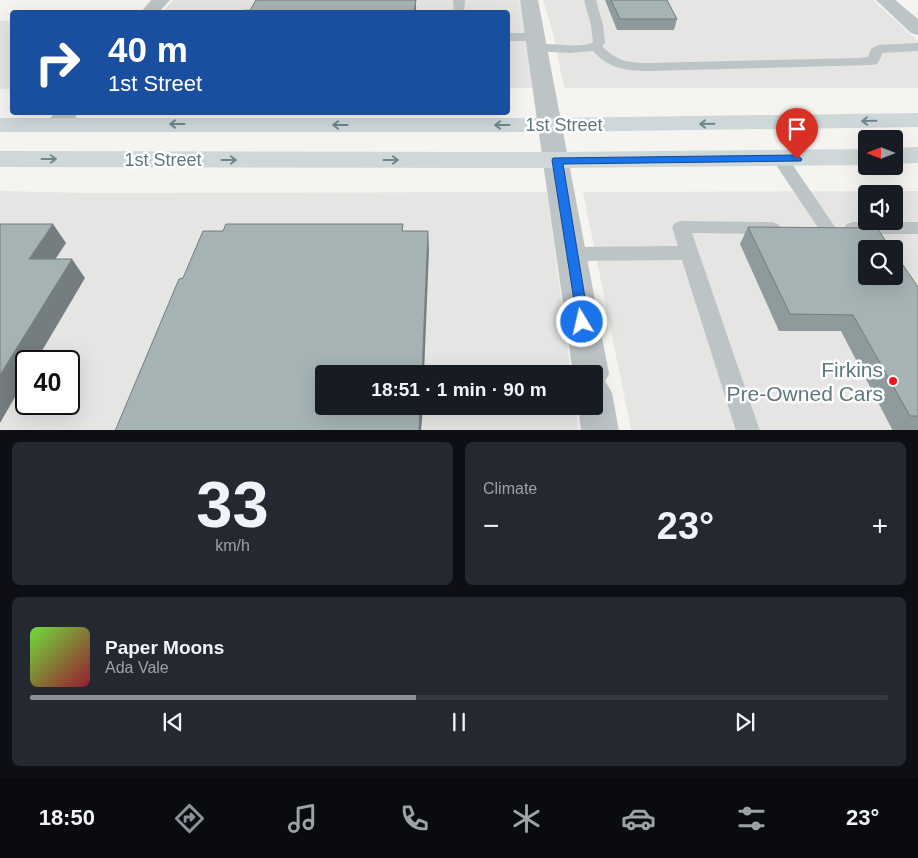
<!DOCTYPE html>
<html lang="en">
<head>
<meta charset="utf-8">
<style>
  :root { --surface:#171b24; --page:#242831; --text:#f1f3f6; --muted:#9ea1a6; --line:#363941; --accent:#8c9099 }
  body { margin:0; font-family:Arial,sans-serif; background:var(--page); color:var(--text); height:100vh; display:flex; flex-direction:column; font-size:19px; white-space:nowrap }
  * { box-sizing:border-box; margin:0 }
  p { font-size:16px; color:var(--muted) }
  .icon { flex:none; width:28px; height:28px; fill:none; stroke:currentColor; stroke-width:2; stroke-linecap:round; stroke-linejoin:round }
  .map { position:relative; height:430px; overflow:hidden }
  .details { display:flex; flex-direction:column; gap:12px; padding:12px; background:#0d0f14; flex:1 }
  .details>* { flex:none }
  .top-card { position:absolute; left:10px; top:10px; width:500px; height:105px; border-radius:5px; box-shadow:0 5px 20px #0002; background:#1a4fa0; color:#fff; overflow:hidden }
  .needle { width:32px; rotate:270deg }
  .buttons { position:absolute; left:858px; top:130px; display:grid; gap:10px }
  .buttons a { display:grid; place-items:center; width:45px; height:45px; border-radius:5px; background:var(--surface); box-shadow:0 5px 20px #0002; font-size:25px }
  .speed { position:absolute; left:15px; top:350px; display:flex; gap:10px; font-size:25px; font-weight:700; text-align:center }
  .speed>* { display:grid; place-content:center; width:65px; height:65px; border-radius:50%; background:var(--surface); box-shadow:0 5px 20px #0002; line-height:1 }
  .speed .limit { border:2px solid #111; border-radius:8px; background:#fff; color:#111 }
  .pin { position:absolute; display:grid; place-items:center; width:42px; height:42px; color:#fff; margin:-51px -21px; border-radius:50% 50% 50% 0; rotate:-45deg; box-shadow:0 0 5px #0007 }
  .pin .icon { rotate:45deg }
  .me { position:absolute; width:55px; margin:-28px; rotate:351deg; stroke-linejoin:round; filter:drop-shadow(0 0 4px #0008) }
  .turn { display:flex; align-items:center; gap:18px; height:105px; padding:0 15px; font-size:22px }
  .turn .icon { width:65px; height:65px; stroke-width:2.5 }
  .turn b { display:block; font-size:35px; line-height:42px }
  .big { font-size:38px; font-weight:700; line-height:1.1 }
  .details .tile { flex:1; display:flex; flex-direction:column; justify-content:center; gap:8px; min-width:0; padding:0 18px; border-radius:8px; background:var(--page) }
  .details .dial { align-items:center; gap:0 }
  .dial b { font-size:65px; line-height:1 }
  .song { display:flex; align-items:center; gap:15px }
  .cover { width:60px; height:60px; border-radius:8px; background:linear-gradient(135deg,hsl(100 70% 55%),hsl(350 70% 35%)) }
  .played { height:5px; border-radius:2px; background:linear-gradient(90deg,var(--accent) 45%,var(--line) 45%) }
  .keys { display:flex; justify-content:space-around; direction:ltr }
  .heat { display:flex; justify-content:space-between; align-items:center; font-size:28px; direction:ltr }
  .details .tiles { flex:1; display:grid; gap:12px; grid-template-columns:1fr 1fr }
  .tile:last-child { grid-column:span 2 }
  .trip { position:absolute; left:315px; top:365px; width:288px; height:50px; border-radius:5px; background:var(--surface); box-shadow:0 5px 20px #0002; font-weight:700; line-height:50px; text-align:center }
  .tabs { display:flex; height:80px; justify-content:space-around; align-items:center; background:#090b0e; color:var(--muted) }
  .tabs .icon { width:35px; height:35px }
  .tabs .on { color:var(--accent) }
  .tabs b { font-size:22px; color:var(--text) }
  .map>svg:first-child { display:block }
  .built { fill:#e5e5e4; fill-rule:evenodd }
  .lines { fill:none; stroke-linecap:round; stroke-linejoin:round }
  .service { fill:#bdc4c6; fill-rule:evenodd }
  .minor { fill:#bdc4c6; fill-rule:evenodd }
  .tertiary { fill:#bdc4c6; fill-rule:evenodd }
  .primary { fill:#ced8d9; fill-rule:evenodd }
  .wall { fill:#8e9a9c }
  .shaded-wall { fill:#747d7f }
  .building { fill:#a5b3b5; stroke:#747d7f }
  .oneway { stroke:#6e878c }
  .route { fill:#1a73e8; stroke:#114b97 }
  .poi-dot { fill:#f1141c; stroke:#fff; stroke-width:2 }
  .labels { text-anchor:middle; dominant-baseline:central; stroke-width:5; stroke-linejoin:round; paint-order:stroke }
  .street-label { font-size:18px; fill:#5d797e; stroke:#fff }
  .near-poi-label { font-size:21px; fill:#5d797e; stroke:#fff; text-anchor:end }
</style>
</head>
<body>
<div class="map">
<svg width="918" height="431" viewBox="0 0 918 431">
  <rect width="100%" height="100%" fill="#f5f4f0"/>
  <!-- built -->
  <path class="built" d="M173,0H519L528,38L534,88H508V12H163Z
    M543,0H873L918,41V88H564L554,37Z
    M0,21H12V89H0Z
    M0,191L89,193L547,192L571,374H324V406H575L579,430H0ZM26,361H69V404H26Z
    M918,191V430H631L583,192ZM866,194H894V221H866ZM866,249H894V276H866Z"/>
  <g class="lines">
    <!-- service -->
    <path class="service" d="M453,0H465L464,12H454Z
      M584,0H596L603,25L605,43L602,46C616,61 629,63 648,63L858,58L868,57L871,49L878,45L918,43V51L882,53L881,57L877,64L872,65L648,71C625,71 608,68 593,51L570,53L534,51L532,48C542,38 577,51 593,42L591,25Z
      M245,9H255L261,12H239Z
      M508,33H536L542,37L536,41H508Z
      M780,154L786,155L833,224L836,228L833,232L827,234L821,232L772,159L774,155Z
      M681,221L772,222L778,224L781,228L778,232L772,234L692,233L760,431H736L682,260L571,261L564,259L562,254L564,249L571,247L678,246L672,227L675,223Z
      M853,222H918V234H853L847,232L844,228L847,224Z"/>
    <!-- minor -->
    <path class="minor" d="M151,0H170L159,12H141Z
      M876,0H895L918,19V35L911,33Z
      M55,112H79C71,125 65,133 50,129L46,124Z"/>
    <!-- tertiary -->
    <path class="tertiary" d="M520,0H538L609,374L605,381L612,393L619,431H581L578,406H594V374H573Z"/>
    <!-- primary -->
    <path class="primary" d="M918,113V127L551,132H0V118H551Z
      M918,147V163L894,164V148Z
      M866,149V165L557,168L0,167V151L557,152Z"/>
  </g>
  <!-- wall -->
  <path class="wall" d="M605,0H667L677,19L674,30H617Z
    M748,227L918,287V431H893L841,331H779L740,244Z"/>
  <!-- shaded-wall -->
  <path class="shaded-wall" d="M416,0V12H414Z
    M53,224L66,243L43,278L29,259Z
    M428,231L429,250L424,374H422Z
    M72,259L85,278L36,361H26V378L0,423V375Z
    M420,406H423L421,431H419Z"/>
  <!-- building -->
  <path class="building" d="M256,0H416L414,12H249Z
    M611,0H667L677,19H620Z
    M0,224H53L29,259H72L0,375Z
    M226,224H403L402,231H428L422,374H324V406H420L419,431H115L179,279L183,278L203,231H223Z
    M748,227L877,228L891,249H866V276H894V252L918,287V416H910L853,315L790,314Z"/>
  <!-- one-way arrows -->
  <defs><path id="oneway-shaft" d="M-6 0H5M1.5-3L5.5 0L1.5 3" fill="none" stroke-width="1.6" stroke-linecap="round" stroke-linejoin="round" transform="scale(1.25)"/></defs>
  <g class="oneway">
    <use href="#oneway-shaft" transform="translate(869 121) rotate(179)"/>
    <use href="#oneway-shaft" transform="translate(177 124) rotate(-180)"/>
    <use href="#oneway-shaft" transform="translate(707 124) rotate(179)"/>
    <use href="#oneway-shaft" transform="translate(340 125) rotate(-180)"/>
    <use href="#oneway-shaft" transform="translate(502 125) rotate(-180)"/>
    <use href="#oneway-shaft" transform="translate(49 159)"/>
    <use href="#oneway-shaft" transform="translate(229 160)"/>
    <use href="#oneway-shaft" transform="translate(391 160)"/>
  </g>
  <!-- route -->
  <path class="route" d="M797,155L802,159L801,161L563,164L589,322L587,326L582,328L578,326L552,160L553,158Z"/>
  <!-- markers -->
  <circle class="poi-dot" cx="893" cy="381" r="5"/>
  <g class="labels">
    <!-- street labels -->
    <g class="street-label">
      <text x="564" y="125">1st Street</text>
      <text x="163" y="160">1st Street</text>
    </g>
    <!-- near-poi labels -->
    <g class="near-poi-label">
      <text x="883" y="369">Firkins<tspan x="883" dy="24">Pre-Owned Cars</tspan></text>
    </g>
  </g>
</svg>
<div class="buttons">
<a><svg class="needle" viewBox="-14 -14 28 28"><path d="M0-13l5 13h-10z" fill="#e53935"/><path d="M0 13l5-13h-10z" fill="#9ea1a6"/></svg></a>
<a><svg class="icon" aria-label="sound" viewBox="0 0 24 24"><path d="M4 9h4l5-4v14l-5-4H4zM17 9q2 3 0 6"/></svg></a>
<a><svg class="icon" aria-label="search" viewBox="0 0 24 24"><circle cx="10" cy="10" r="6"/><path d="M15 15l6 6"/></svg></a>
</div>
<div class="speed"><div class="limit">40</div></div>
<div class="pin" style="left:797px;top:159px;background:#d93025"><svg class="icon" aria-label="arrive" viewBox="0 0 24 24"><path d="M6 21V4h12l-3 4 3 4H6"/></svg></div>
<svg class="me" style="left:582px;top:322px" viewBox="-20 -20 40 40"><circle r="17" fill="#1a73e8" stroke="#fff" stroke-width="3"/><path d="M0-11L8 9 0 5-8 9z" fill="#fff"/></svg>
<div class="trip">18:51 · 1 min · 90 m</div>
<div class="top-card">
<div class="turn"><svg class="icon" aria-label="right" viewBox="0 0 24 24"><path d="M7 20v-9h11M14 6l5 5-5 5"/></svg><div><b>40 m</b>1st Street</div></div>
</div>
</div>
<section class="details">
<div class="tiles">
<div class="tile dial"><b>33</b><p>km/h</p></div>
<div class="tile"><p>Climate</p>
<div class="heat"><a>−</a><b class="big">23°</b><a>+</a></div>
</div>
<div class="tile">
<div class="song"><i class="cover"></i><div><b>Paper Moons</b><p>Ada Vale</p></div></div>
<div class="played"></div>
<div class="keys"><svg class="icon" aria-label="previous" viewBox="0 0 24 24"><path d="M18 5L8 12l10 7zM5 5v14"/></svg><svg class="icon" aria-label="pause" viewBox="0 0 24 24"><path d="M8 5v14M16 5v14"/></svg><svg class="icon" aria-label="next" viewBox="0 0 24 24"><path d="M6 5l10 7-10 7zM19 5v14"/></svg></div>
</div>
</div>
</section>
<nav class="tabs">
<b>18:50</b>
<svg class="icon on" aria-label="directions" viewBox="0 0 24 24"><path d="M12 3l9 9-9 9-9-9zM9 14v-3h6M13 9l2 2-2 2"/></svg>
<svg class="icon" aria-label="music" viewBox="0 0 24 24"><path d="M9 18V5l10-2v13"/><circle cx="6" cy="18" r="3"/><circle cx="16" cy="16" r="3"/></svg>
<svg class="icon" aria-label="phone" viewBox="0 0 24 24"><path d="M5 4h4l2 5-3 2q2 4 5 5l2-3 5 2v4C11 20 4 13 5 4z"/></svg>
<svg class="icon" aria-label="climate" viewBox="0 0 24 24"><path d="M12 3v18M4 7l16 10M4 17L20 7"/></svg>
<svg class="icon" aria-label="car" viewBox="0 0 24 24"><path d="M5 17H2v-5l4-1 3-4h7l3 4 3 1v5h-3M9 17h6M6 11h13"/><circle cx="7" cy="17" r="2"/><circle cx="17" cy="17" r="2"/></svg>
<svg class="icon" aria-label="filters" viewBox="0 0 24 24"><path d="M4 7h16M4 17h16"/><circle cx="9" cy="7" r="2"/><circle cx="15" cy="17" r="2"/></svg>
<b>23°</b>
</nav>
</body>
</html>
